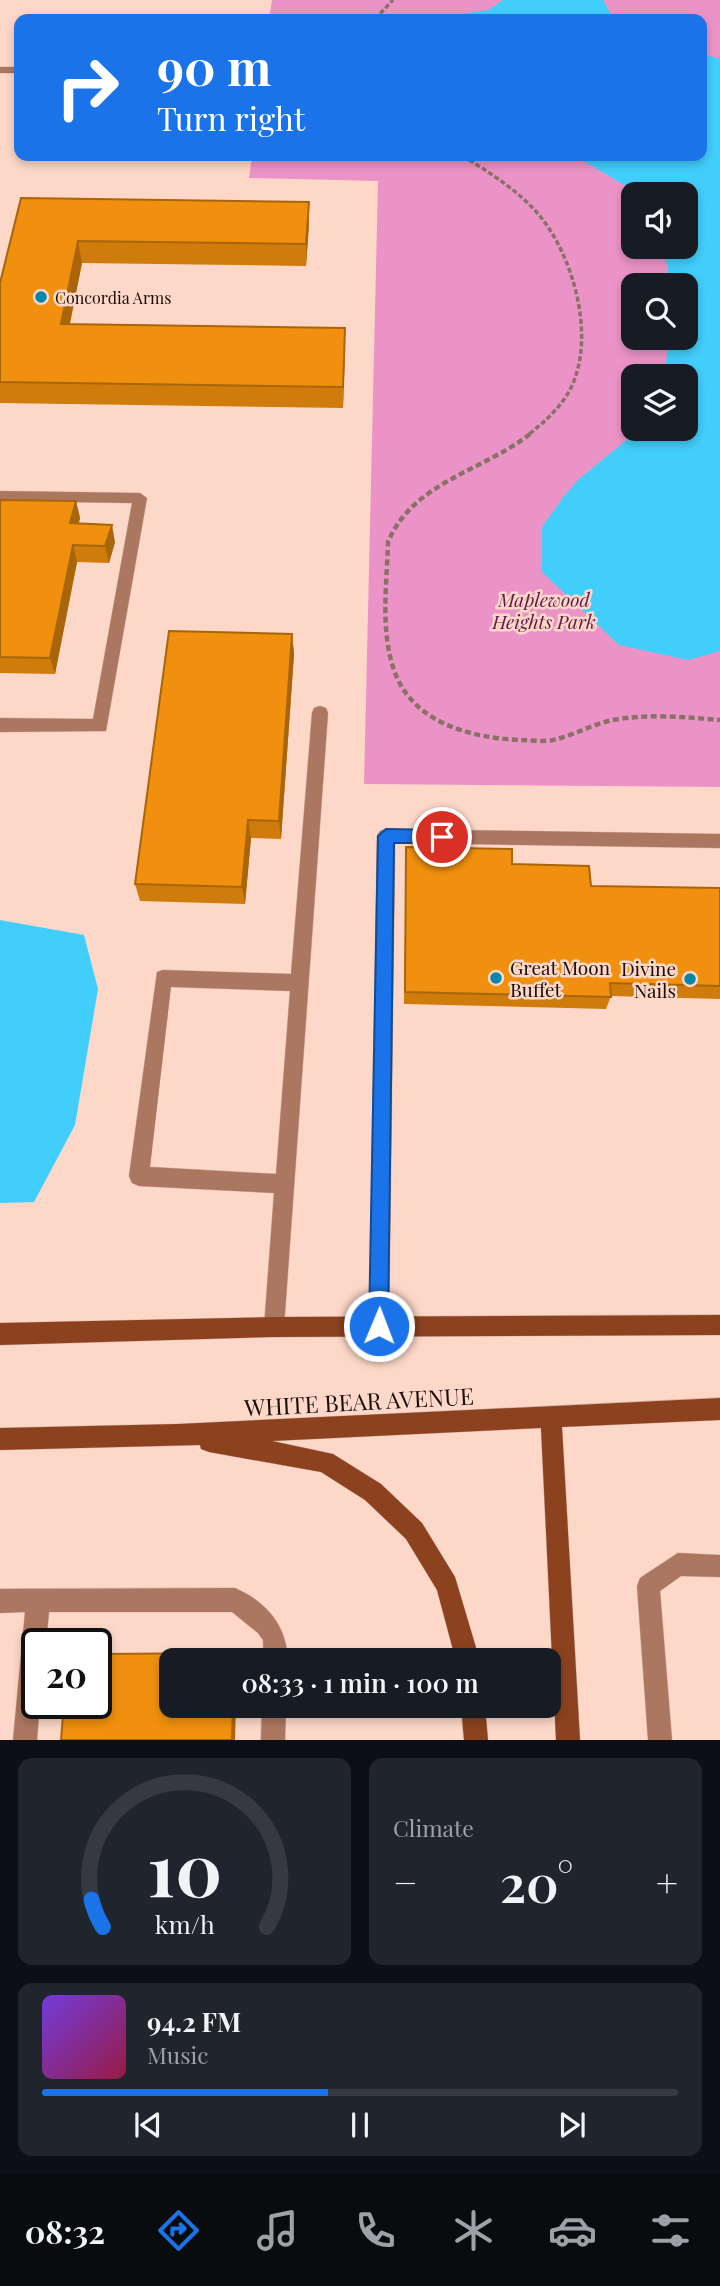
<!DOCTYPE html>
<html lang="en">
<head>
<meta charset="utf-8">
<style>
  :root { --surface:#171b24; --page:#20242c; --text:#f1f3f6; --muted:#9ea1a6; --line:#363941; --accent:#1a73e8 }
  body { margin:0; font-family:"Playfair Display",serif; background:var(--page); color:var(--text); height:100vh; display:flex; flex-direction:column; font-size:26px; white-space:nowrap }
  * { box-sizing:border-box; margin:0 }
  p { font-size:23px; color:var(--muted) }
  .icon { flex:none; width:38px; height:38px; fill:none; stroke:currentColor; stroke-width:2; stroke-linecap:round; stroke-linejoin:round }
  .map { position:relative; height:1740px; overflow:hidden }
  .details { display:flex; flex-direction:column; gap:18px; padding:18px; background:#0d0f14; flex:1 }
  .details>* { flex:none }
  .top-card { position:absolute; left:14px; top:14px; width:693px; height:147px; border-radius:14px; box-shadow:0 4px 10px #0003; background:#1a73e8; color:#fff; overflow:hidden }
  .controls { position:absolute; left:621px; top:182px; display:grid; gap:14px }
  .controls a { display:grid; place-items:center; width:77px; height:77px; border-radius:14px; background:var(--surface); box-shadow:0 4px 10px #0003; font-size:35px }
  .speed { position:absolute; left:21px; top:1628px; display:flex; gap:14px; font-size:35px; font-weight:700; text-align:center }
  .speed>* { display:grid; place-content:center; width:91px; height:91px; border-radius:50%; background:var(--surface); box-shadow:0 4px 10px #0003; line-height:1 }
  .speed .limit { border:4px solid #111; border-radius:10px; background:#fff; color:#111 }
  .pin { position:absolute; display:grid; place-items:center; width:60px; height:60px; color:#fff; margin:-30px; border:4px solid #fff; border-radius:50%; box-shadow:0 2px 7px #0007 }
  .me { position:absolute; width:77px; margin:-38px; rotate:1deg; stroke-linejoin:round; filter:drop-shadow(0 0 5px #0008) }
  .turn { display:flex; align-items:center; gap:24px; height:147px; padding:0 28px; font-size:32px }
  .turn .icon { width:91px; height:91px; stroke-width:2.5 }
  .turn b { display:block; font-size:49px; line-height:60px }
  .big { font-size:52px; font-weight:600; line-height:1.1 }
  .details .card { flex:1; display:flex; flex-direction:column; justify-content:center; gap:10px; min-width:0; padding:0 24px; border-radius:14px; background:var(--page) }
  .details .dial { align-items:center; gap:0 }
  .dial svg { height:182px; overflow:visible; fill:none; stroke:var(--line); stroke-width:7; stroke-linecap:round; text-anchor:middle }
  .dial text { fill:var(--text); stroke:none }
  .song { display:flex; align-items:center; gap:21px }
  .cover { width:84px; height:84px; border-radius:10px; background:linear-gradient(135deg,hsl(260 70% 55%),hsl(340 70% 35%)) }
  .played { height:7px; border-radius:4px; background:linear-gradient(90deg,var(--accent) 45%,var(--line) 45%) }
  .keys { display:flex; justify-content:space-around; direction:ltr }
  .heat { display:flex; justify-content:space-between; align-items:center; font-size:38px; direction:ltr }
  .details .tiles { flex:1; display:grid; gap:18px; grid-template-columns:1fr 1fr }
  .card:last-child { grid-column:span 2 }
  .trip { position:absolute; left:159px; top:1648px; width:402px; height:70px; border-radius:14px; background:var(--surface); box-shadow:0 4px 10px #0003; font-weight:600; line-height:70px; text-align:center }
  .menu { display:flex; height:112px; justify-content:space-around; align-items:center; background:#090b0e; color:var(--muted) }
  .menu .icon { width:49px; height:49px }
  .menu .current { color:var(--accent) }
  .menu b { font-size:32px; color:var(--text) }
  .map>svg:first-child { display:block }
  .green { fill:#eb93c7; fill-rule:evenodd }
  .water { fill:#42cefb }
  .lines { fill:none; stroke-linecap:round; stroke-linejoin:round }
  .service-casing { stroke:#d9b7aa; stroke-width:1 }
  .minor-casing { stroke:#d9b7aa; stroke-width:1 }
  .secondary-casing { stroke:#d9b7aa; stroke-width:1 }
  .path-far1 { stroke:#8a7166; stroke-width:3.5; stroke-dasharray:5 2.5; stroke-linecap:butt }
  .path { stroke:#8a7166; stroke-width:4.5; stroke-dasharray:6 3.5; stroke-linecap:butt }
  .service { fill:#ac7761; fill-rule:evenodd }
  .minor { fill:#ac7761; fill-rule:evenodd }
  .secondary { fill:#8c421f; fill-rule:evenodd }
  .wall { fill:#cf7c0c }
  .shaded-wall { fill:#a9650a }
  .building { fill:#f1900e; stroke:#a9650a; stroke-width:2 }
  .route { fill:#1a73e8; stroke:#114b97; stroke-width:2 }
  .poi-dot { fill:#0687aa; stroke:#fdd8c9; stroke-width:2.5 }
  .labels { text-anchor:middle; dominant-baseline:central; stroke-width:5; stroke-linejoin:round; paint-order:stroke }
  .far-poi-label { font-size:16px; fill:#1a0c06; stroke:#fdd8c9; text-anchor:start }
  .park-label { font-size:19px; font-style:italic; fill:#601948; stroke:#fdd8c9 }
  .poi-label { font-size:19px; fill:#1a0c06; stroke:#fdd8c9; text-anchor:start }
  .near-street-label { font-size:23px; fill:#1a0c06; stroke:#fdd8c9 }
</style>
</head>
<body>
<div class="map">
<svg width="720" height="1740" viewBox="0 0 720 1740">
  <rect width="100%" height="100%" fill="#fdd8c9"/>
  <!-- green -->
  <path class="green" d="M272,0H720V787L364,784L378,181L249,178L252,156H702V19H269ZM634,194H686V247H634ZM634,285H686V338H634ZM634,376H686V429H634Z"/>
  <!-- water -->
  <path class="water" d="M503,0H603L614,19H441L447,16L488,10Z
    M702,54L720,59V651L688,660L619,645L542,572V527L564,496L579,479L640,429H686V376H665L668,338H686V285H668V266L659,247H686V194L633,195L631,189L575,156H702Z
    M0,920L84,935L98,989L75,1125L34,1202L0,1203Z"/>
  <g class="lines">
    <!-- service casing -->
    <g class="service-casing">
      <path id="service" d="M0,491L140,493L147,498L106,731L0,732V718L93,719L132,503L0,501Z
        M320,706L326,708L328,713L284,1327L281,1334L274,1337L267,1334L264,1327L274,1193L139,1186L132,1183L129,1176L157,972L163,970L291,974L312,713L314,708ZM171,987L290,991L276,1174L150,1167Z
        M386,829L720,834V848L395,843L389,1326L386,1333L379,1336L372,1333L369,1326L377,836L380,831Z
        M678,1553L720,1555V1577L681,1576L660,1591L672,1740H648L637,1586L640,1578Z
        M235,1588C267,1602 287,1626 288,1661H264L263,1640L258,1633L232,1612H49L46,1643H37V1703H40L37,1740H13L25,1612L0,1613V1589Z
        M262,1706H286L285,1740H261Z"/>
    </g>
    <!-- minor casing -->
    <g class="minor-casing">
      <path id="minor" d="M0,67H19V73H0Z"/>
    </g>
    <!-- secondary casing -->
    <g class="secondary-casing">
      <path id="secondary" d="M720,1315V1335L274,1337L0,1345V1323L274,1317Z
        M720,1398V1420L562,1427L580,1740H556L541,1428L272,1441L333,1454L381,1484L422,1523L455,1577L480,1661H456L437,1590L406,1539L365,1500L321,1472L209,1452L201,1449L200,1445L0,1450V1428L178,1424Z
        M461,1706H485L488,1740H464Z"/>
    </g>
    <!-- path-far1 -->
    <path class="path-far1" d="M375,19L393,0
      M463,156C490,173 519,191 539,215C572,254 593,328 575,378C567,402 547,420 528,435"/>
    <!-- path -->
    <path class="path" d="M530,434C483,471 413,482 388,542C387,583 380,630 394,670C412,723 471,738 521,740C531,740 542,742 553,740C576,735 595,722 619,719C653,714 686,717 720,720"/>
    <!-- service -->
    <use href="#service" class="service"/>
    <!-- minor -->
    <use href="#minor" class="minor"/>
    <!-- secondary -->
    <use href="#secondary" class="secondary"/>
  </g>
  <!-- wall -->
  <path class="wall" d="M21,198L309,202V224L306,266L82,263L70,324L345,328L343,408L0,403V283Z
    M0,500L76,501L80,518L79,523L115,542L109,563L77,562L55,674L0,673Z
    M292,634L294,654L281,839L251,838L245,904L140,901L135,884Z
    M406,847L512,864L591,886L720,888V999L611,996L606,1009L404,1004Z"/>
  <!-- shaded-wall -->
  <path class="shaded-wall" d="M309,202V224L306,266V244Z
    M78,241L82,263L65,346L61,324Z
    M345,328V350L343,408V387Z
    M76,501L80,518L74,540L70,523Z
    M112,525L115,542L109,563L105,546Z
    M73,545L77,562L55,674L50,658Z
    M292,634L294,654L281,839L279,821Z
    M248,820L251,838L245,904L242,887Z
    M235,1653L238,1654L237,1661H235Z
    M233,1706H236L235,1740H232Z"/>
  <!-- building -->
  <path class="building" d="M21,198L309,202L306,244L78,241L61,324L345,328L343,387L0,382V283Z
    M0,500L76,501L70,523L112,525L105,546L73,545L50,658L0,657Z
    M169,631L292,634L279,821L248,820L242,887L135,884Z
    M406,847L512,849V864L589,866L591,886L720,888V986L610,983L611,997L405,992Z
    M235,1653V1661H172V1706H233L232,1740H61L64,1703H96V1654Z"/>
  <!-- route -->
  <path class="route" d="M386,829L442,830L450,837L442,843H394L388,1326L385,1333L379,1336L372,1333L369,1326L378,836Z"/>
  <!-- markers -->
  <g class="poi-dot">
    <circle cx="41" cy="297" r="7"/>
    <circle cx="496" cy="978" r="7"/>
    <circle cx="690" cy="979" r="7"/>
  </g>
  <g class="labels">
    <!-- far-poi labels -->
    <g class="far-poi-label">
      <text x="55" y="297">Concordia Arms</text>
    </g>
    <!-- park labels -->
    <g class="park-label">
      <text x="544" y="599">Maplewood<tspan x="544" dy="22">Heights Park</tspan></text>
    </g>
    <!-- poi labels -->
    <g class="poi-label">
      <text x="510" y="967">Great Moon<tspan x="510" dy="22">Buffet</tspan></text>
      <text x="676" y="968" text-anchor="end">Divine<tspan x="676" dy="22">Nails</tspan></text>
    </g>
    <!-- near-street labels -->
    <g class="near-street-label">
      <text transform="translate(359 1401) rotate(-3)">WHITE BEAR AVENUE</text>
    </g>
  </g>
</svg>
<div class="controls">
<a><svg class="icon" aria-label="sound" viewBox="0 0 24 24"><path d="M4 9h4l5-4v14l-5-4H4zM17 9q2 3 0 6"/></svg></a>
<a><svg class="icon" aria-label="search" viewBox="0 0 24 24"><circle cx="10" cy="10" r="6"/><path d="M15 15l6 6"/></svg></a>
<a><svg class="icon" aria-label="layers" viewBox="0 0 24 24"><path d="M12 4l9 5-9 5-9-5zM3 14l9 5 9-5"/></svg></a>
</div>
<div class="speed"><div class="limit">20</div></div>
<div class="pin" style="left:442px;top:837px;background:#d93025"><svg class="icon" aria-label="arrive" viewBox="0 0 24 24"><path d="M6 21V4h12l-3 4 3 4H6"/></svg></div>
<svg class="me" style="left:379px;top:1326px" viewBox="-20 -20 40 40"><circle r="17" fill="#1a73e8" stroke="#fff" stroke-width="3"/><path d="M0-11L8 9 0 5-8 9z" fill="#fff"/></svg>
<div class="trip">08:33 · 1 min · 100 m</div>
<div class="top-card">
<div class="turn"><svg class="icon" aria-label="right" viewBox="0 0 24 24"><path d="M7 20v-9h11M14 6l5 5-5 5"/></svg><div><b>90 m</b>Turn right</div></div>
</div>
</div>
<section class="details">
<div class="tiles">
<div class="card dial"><svg viewBox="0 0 100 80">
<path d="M14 69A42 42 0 1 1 86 69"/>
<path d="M14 69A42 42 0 0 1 9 57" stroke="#1a73e8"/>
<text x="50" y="56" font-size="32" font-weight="700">10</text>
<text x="50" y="72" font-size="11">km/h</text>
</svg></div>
<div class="card"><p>Climate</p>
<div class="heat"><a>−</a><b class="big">20°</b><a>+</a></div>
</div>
<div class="card">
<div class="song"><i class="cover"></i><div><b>94.2 FM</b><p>Music</p></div></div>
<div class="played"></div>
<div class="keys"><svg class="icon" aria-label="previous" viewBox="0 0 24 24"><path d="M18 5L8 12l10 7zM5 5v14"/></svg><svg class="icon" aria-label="pause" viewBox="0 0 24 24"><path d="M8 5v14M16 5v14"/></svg><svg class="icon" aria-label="next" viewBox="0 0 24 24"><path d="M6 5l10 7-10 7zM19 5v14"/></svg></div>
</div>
</div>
</section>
<nav class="menu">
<b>08:32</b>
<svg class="icon current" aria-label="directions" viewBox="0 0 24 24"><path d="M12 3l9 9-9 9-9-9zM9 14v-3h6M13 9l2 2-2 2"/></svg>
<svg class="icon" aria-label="music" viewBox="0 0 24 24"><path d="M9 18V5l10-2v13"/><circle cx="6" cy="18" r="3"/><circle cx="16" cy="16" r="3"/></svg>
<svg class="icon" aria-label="phone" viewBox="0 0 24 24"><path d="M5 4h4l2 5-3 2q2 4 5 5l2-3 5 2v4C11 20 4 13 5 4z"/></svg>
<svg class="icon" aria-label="climate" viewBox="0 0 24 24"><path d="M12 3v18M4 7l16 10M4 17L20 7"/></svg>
<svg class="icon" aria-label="car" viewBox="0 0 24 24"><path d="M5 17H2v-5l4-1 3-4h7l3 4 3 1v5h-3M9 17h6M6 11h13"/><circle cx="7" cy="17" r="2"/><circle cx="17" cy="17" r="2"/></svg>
<svg class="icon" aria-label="filters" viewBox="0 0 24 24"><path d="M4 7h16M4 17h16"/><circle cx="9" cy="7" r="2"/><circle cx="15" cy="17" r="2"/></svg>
</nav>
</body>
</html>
